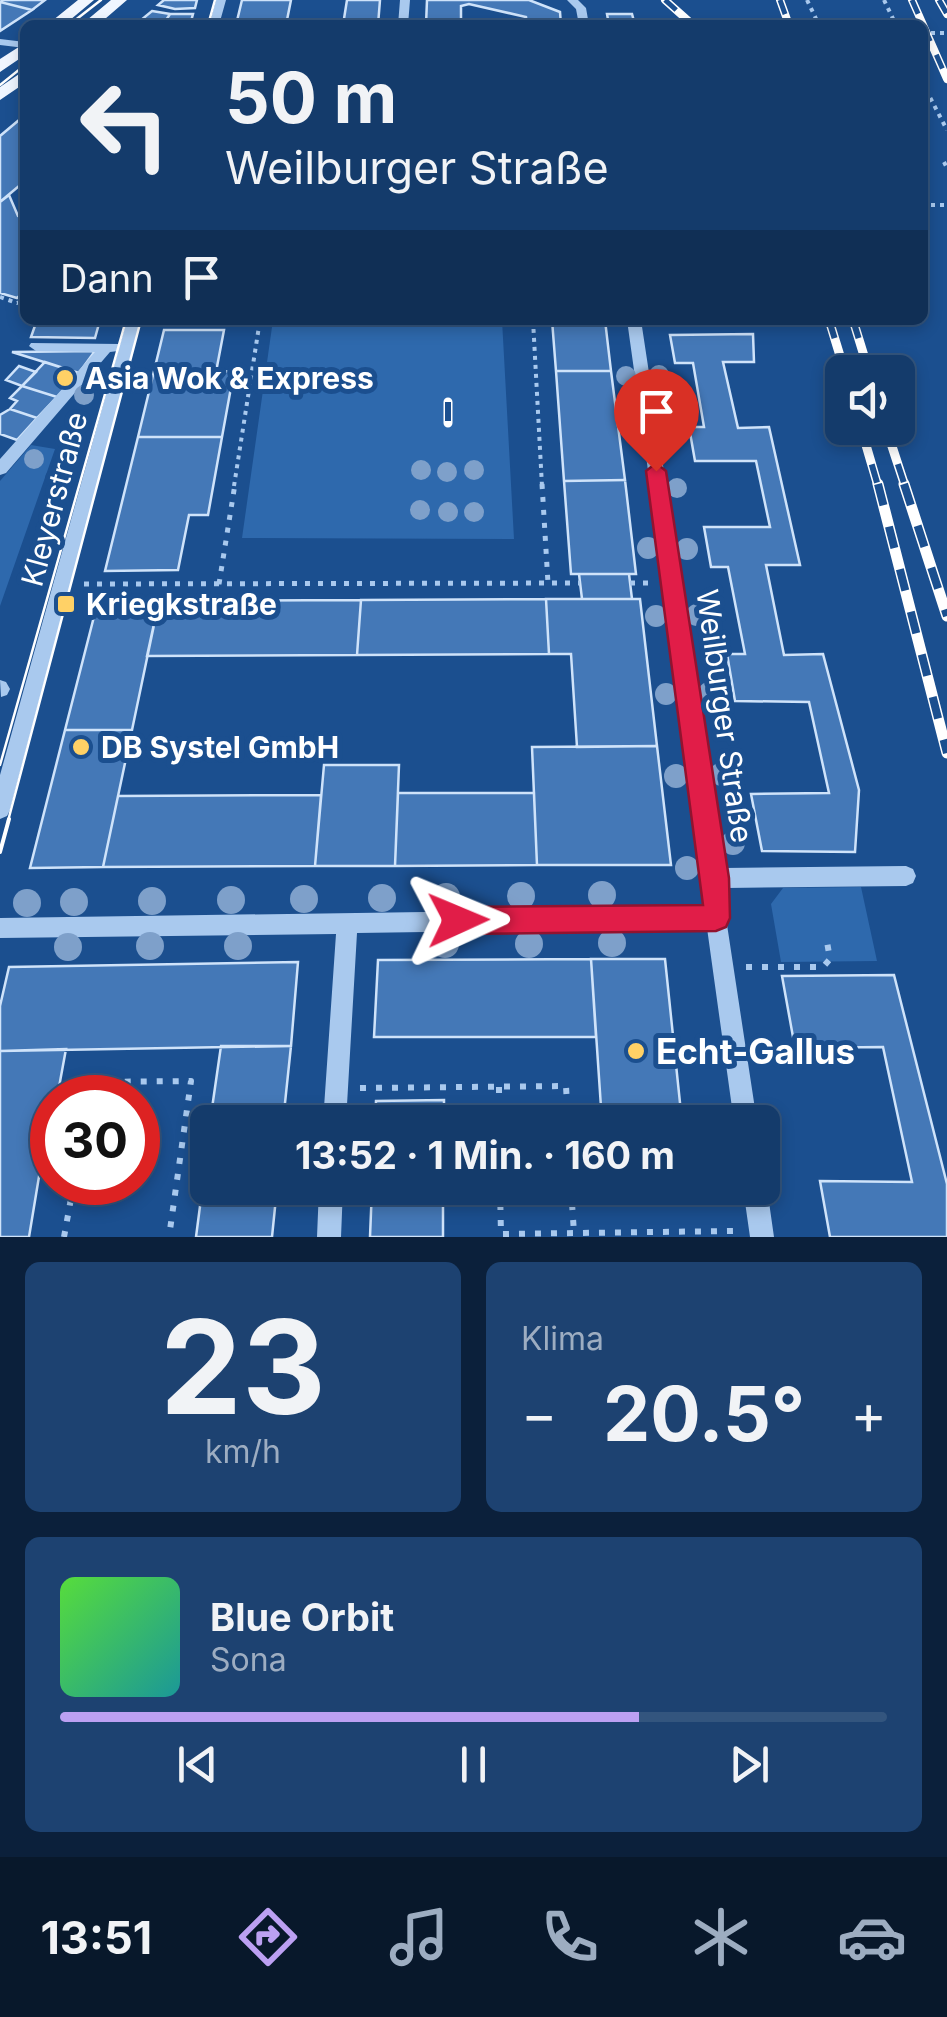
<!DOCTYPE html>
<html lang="de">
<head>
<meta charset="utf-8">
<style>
  :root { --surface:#143b6b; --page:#1d4271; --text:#f1f3f6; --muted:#9dadc1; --line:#33557e; --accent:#bca0f2 }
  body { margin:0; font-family:Inter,sans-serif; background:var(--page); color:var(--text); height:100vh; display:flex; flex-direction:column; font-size:38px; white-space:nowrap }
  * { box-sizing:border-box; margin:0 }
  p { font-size:32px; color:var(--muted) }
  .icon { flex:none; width:55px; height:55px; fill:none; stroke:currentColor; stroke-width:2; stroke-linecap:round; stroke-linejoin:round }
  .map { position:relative; height:1237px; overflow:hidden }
  .drawer { display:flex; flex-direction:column; gap:25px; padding:25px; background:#0b203b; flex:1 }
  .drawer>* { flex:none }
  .banner { position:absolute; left:20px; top:20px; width:908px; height:305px; border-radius:15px; box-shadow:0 5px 15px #0003,0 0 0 2px var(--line); background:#143b6b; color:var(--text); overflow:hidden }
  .buttons { position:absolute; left:825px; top:355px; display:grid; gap:20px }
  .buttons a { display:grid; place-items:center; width:90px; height:90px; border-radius:15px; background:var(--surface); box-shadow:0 5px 15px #0003,0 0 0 2px var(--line); font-size:50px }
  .speed { position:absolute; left:30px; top:1075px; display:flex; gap:20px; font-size:50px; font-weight:700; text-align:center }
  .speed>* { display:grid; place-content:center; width:130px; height:130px; border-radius:50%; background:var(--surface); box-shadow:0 5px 15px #0003,0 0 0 2px var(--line); line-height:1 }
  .speed .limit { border:15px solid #d22; background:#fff; color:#111 }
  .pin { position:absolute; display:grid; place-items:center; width:85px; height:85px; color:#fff; margin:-102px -42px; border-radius:50% 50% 50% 0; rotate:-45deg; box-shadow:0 0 10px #0007 }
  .pin .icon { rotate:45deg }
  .me { position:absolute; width:110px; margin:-55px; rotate:89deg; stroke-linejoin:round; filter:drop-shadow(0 0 8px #0008) }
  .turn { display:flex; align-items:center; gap:35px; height:210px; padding:0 40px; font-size:45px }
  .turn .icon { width:130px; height:130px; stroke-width:2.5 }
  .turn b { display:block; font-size:70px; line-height:85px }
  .then { display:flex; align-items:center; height:95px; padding:0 40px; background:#0003; gap:20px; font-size:38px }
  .big { font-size:75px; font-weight:700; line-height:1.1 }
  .drawer .card { flex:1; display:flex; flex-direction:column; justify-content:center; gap:15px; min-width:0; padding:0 35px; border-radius:15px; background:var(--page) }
  .drawer .dial { align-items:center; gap:0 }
  .dial b { font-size:130px; line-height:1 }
  .song { display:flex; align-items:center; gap:30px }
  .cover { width:120px; height:120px; border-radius:15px; background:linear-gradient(135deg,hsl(110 70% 55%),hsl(180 70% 35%)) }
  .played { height:10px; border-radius:5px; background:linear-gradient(90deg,var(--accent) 70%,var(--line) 70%) }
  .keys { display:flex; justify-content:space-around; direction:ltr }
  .heat { display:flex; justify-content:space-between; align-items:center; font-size:55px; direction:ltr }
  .drawer .tiles { flex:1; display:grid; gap:25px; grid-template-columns:1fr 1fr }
  .card:last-child { grid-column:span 2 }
  .trip { position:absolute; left:190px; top:1105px; width:590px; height:100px; border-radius:15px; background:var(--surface); box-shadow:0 5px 15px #0003,0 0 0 2px var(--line); font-weight:700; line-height:100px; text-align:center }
  .tabs { display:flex; height:160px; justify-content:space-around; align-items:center; background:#08182b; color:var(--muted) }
  .tabs .icon { width:70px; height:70px }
  .tabs .selected { color:var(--accent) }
  .tabs b { font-size:45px; color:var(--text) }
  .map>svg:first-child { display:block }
  .green { fill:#2e69ad }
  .building { fill:#4478b7; stroke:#cfe3fa; stroke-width:2.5 }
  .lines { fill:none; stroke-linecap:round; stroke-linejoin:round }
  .path-far2 { stroke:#a9c9ee; stroke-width:4; stroke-dasharray:4 5; stroke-linecap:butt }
  .path-far1 { stroke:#a9c9ee; stroke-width:5; stroke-dasharray:5 8; stroke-linecap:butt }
  .path { stroke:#a9c9ee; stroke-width:6; stroke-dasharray:6 10; stroke-linecap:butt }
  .minor { fill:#a9c9ee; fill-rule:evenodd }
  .major { fill:#f0f6ff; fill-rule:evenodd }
  .tram-far1 { stroke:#fff; stroke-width:2.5 }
  .tram { stroke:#fff; stroke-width:4 }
  .rail-far2-casing { stroke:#fff; stroke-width:8 }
  .rail-far1-casing { stroke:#fff; stroke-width:9 }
  .rail-casing { stroke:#fff; stroke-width:11 }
  .rail-far2 { stroke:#1b4f8f; stroke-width:5; stroke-dasharray:15; stroke-linecap:butt }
  .rail-far1 { stroke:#1b4f8f; stroke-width:6; stroke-dasharray:19; stroke-linecap:butt }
  .rail { stroke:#1b4f8f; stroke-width:8; stroke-dasharray:22; stroke-linecap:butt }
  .tree { fill:#7ea0ca }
  .route { fill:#e11d48; stroke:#92132f; stroke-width:2.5 }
  .poi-dot { fill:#ffd166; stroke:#1b4f8f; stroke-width:4 }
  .labels { text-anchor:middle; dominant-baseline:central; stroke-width:10; stroke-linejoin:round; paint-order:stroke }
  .poi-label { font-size:30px; font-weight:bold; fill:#fff; stroke:#1b4f8f; text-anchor:start }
  .street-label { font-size:30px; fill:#fff; stroke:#1b4f8f }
  .near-poi-label { font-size:35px; font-weight:bold; fill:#fff; stroke:#1b4f8f; text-anchor:start }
</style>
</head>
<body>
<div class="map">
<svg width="947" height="1237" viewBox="0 0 947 1237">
  <rect width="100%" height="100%" fill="#1b4f8f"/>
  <!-- green -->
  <path class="green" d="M273,320H502L514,539L242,538Z
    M31,445L55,449L0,606V481Z
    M861,887L877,961L781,962L771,904L783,888Z"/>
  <!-- building -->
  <path class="building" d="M3,0H45L32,10L0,2Z
    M164,0H197L195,8L175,9L158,5Z
    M242,0H291L286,25H236Z
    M347,0H380L378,25H343Z
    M427,0H529L560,12L561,25H527L526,17L469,4L461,6V25H426Z
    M0,2L32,10L0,31Z
    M152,11L170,14L163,25H135Z
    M170,14H193L190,25H163Z
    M607,14H632L635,25H609Z
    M25,115V181L0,202V136Z
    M9,195L18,216L25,218V291L17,298L0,293V202Z
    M37,320H100L95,338L31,337Z
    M552,320H605L611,371H556Z
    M164,330H224L216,372L234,371L222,437H138Z
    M753,334L754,362H723L738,428L769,427L800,565H766L784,655L823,654L859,790L855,852L762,851L751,794L829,793L809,702L735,701L727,654H745L728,567H711L704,527H770L756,461H695L689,427H704L693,363H675L670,335Z
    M95,351L79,373L12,352Z
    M45,362L79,373L57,397L22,386Z
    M19,366L36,372L22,386L6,380Z
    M556,371H611L625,480L564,481Z
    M22,386L57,397L37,418L10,409L17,401L10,398Z
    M10,409L37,418L17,440L0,434V415Z
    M138,437H222L208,515H189L178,570L105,571Z
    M625,480L636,574H571L564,481Z
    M579,574H629L632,599H582Z
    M546,599L549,654L357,655L361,600Z
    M546,599H640L657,746L577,747L571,654H549Z
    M361,600L357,655L147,656L159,601Z
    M98,601H159L132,730H65Z
    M65,730H132L103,867L30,868Z
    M657,746L671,865H537L532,747Z
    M324,765H399L395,866H315Z
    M398,793H534L537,865L395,866Z
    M321,795L315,866L103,867L118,796Z
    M591,959L596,1037H374L378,960Z
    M591,959H665L682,1122H602Z
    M298,962L291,1046L0,1051V1006L9,967Z
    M894,975L947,1184V1237H830L820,1181L912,1182L883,1047L795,1048L782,976Z
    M221,1046H291L283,1122H210Z
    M66,1049L57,1098H52L29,1237H0V1051Z
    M444,1100V1122H375L376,1101Z
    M208,1145V1188H277L272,1237H196Z
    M372,1188H443V1237H370Z
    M606,1188H689L691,1203H607Z"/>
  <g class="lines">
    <!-- path-far2 -->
    <path class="path-far2" d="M807,0L819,25
      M884,0L896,25
      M922,33H947
      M922,82L947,130
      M944,162L947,168
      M922,205H944
      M0,297L17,303L25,300
      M533,320L542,486
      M234,486L260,320"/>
    <!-- path-far1 -->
    <path class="path-far1" d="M542,484L548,583
      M630,583H649
      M84,584L580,583
      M219,584L235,484"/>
    <!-- path -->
    <path class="path" d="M746,967H823L830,959L827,942
      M499,1087V1122
      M360,1088L566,1086L568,1122
      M90,1098L93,1082L191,1081L169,1237
      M500,1188L501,1234L733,1231
      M571,1188L574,1233
      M64,1237L74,1182"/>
    <!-- minor -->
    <path class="minor" d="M216,0H226L219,25H209Z
      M400,0H410L408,25H398Z
      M567,0H578L586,8L589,25H579L576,9Z
      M0,39L25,42V48L0,45Z
      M127,320H141L10,810L7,816L0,819V775L118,351L110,352L6,473L0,475V459L95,352L36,351L29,346L31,343L120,344Z
      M627,320H641L724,868L906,866L913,869L916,876L913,883L906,886L726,888V918L757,1122H734L707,928L357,933L346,1122H323L336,934L0,938V918L705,908V878Z
      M0,680L6,682L10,689L7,695L1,697Z
      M762,1179L767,1188L774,1237H750L743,1188H762Z
      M319,1188H343L341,1237H317Z"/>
    <!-- major -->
    <path class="major" d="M78,0H94L64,25H47Z
      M111,0H127L98,25H81Z
      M25,43V55L0,72V59Z
      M25,70V83L0,100V87Z"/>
    <!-- tram-far1 -->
    <path class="tram-far1" d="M69,25L101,0
      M208,25L215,0
      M0,85L25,65
      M0,765L126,320
      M8,821L141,320"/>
    <!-- tram -->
    <path class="tram" d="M0,852L9,819"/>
    <!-- rail-far2 casing -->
    <g class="rail-far2-casing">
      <path id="rail-far2" d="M665,0L693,25
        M780,0L789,25
        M912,0L947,79
        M939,0L947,14"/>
    </g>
    <!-- rail-far1 casing -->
    <g class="rail-far1-casing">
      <path id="rail-far1" d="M829,320L845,372
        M853,320L869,372
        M448,402V423
        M861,428L878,486
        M886,428L905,486"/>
    </g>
    <!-- rail casing -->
    <g class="rail-casing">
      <path id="rail" d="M878,484L947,753
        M904,484L947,616"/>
    </g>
    <!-- rail-far2 -->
    <use href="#rail-far2" class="rail-far2"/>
    <!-- rail-far1 -->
    <use href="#rail-far1" class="rail-far1"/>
    <!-- rail -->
    <use href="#rail" class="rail"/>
  </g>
  <!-- trees -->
  <g class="tree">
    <circle cx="659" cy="375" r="10"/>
    <circle cx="626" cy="376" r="10"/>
    <circle cx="84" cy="395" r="10"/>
    <circle cx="632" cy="427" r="10"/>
    <circle cx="667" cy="427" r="10"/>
    <circle cx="34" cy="459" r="10"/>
    <circle cx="421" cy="470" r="10"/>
    <circle cx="474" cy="470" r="10"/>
    <circle cx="447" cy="472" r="10"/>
    <circle cx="677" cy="488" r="10"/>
    <circle cx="420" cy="510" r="10"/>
    <circle cx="448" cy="512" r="10"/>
    <circle cx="474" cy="512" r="10"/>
    <circle cx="648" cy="548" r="11"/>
    <circle cx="687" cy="549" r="11"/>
    <circle cx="697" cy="615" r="11"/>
    <circle cx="656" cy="616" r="11"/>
    <circle cx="709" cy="693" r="11"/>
    <circle cx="666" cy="694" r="11"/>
    <circle cx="722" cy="774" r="12"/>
    <circle cx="676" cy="776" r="12"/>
    <circle cx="733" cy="843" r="12"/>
    <circle cx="687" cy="868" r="12"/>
    <circle cx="602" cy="895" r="14"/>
    <circle cx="521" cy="896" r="14"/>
    <circle cx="446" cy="897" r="14"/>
    <circle cx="382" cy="898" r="14"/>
    <circle cx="304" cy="899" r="14"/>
    <circle cx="231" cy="900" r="14"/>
    <circle cx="152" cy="901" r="14"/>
    <circle cx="74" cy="902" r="14"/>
    <circle cx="27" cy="903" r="14"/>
    <circle cx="612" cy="943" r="14"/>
    <circle cx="445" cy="944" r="14"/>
    <circle cx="529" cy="944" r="14"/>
    <circle cx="150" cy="946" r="14"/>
    <circle cx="238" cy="946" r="14"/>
    <circle cx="68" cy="947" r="14"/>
  </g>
  <!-- route -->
  <path class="route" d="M656,463L666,471L729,878L730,918L726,927L716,931L458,934L448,930L444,920L448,911L458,907L703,905L646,471Z"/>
  <!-- markers -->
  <g class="poi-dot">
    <circle cx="65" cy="378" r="10"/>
    <rect x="56" y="594" width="20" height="20" rx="5"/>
    <circle cx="81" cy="747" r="10"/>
    <circle cx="636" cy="1051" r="10"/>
  </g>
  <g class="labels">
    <!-- poi labels -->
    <g class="poi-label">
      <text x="85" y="378">Asia Wok &amp; Express</text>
      <text x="86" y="604">Kriegkstraße</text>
      <text x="101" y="747">DB Systel GmbH</text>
    </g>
    <!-- street labels -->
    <g class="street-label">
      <text transform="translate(54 499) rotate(-75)">Kleyerstraße</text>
      <text transform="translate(725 716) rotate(82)">Weilburger Straße</text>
    </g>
    <!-- near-poi labels -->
    <g class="near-poi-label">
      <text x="656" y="1051">Echt-Gallus</text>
    </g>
  </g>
</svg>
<div class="buttons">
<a><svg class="icon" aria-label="sound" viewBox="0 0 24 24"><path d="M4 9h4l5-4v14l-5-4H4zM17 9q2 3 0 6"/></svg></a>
</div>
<div class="speed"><div class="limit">30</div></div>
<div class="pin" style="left:656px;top:471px;background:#d93025"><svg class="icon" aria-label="arrive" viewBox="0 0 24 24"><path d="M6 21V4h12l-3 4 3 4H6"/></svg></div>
<svg class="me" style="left:458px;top:920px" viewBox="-20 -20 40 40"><path d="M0-17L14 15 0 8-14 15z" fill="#e11d48" stroke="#fff" stroke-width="4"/></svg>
<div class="trip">13:52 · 1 Min. · 160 m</div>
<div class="banner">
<div class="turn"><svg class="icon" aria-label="left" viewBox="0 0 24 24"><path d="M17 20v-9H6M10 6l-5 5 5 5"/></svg><div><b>50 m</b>Weilburger Straße</div></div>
<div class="then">Dann<svg class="icon" aria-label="arrive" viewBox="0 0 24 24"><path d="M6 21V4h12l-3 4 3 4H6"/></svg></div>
</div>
</div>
<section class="drawer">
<div class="tiles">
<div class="card dial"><b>23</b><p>km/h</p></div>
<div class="card"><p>Klima</p>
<div class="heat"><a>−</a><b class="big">20.5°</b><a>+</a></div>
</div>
<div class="card">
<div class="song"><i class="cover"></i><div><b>Blue Orbit</b><p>Sona</p></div></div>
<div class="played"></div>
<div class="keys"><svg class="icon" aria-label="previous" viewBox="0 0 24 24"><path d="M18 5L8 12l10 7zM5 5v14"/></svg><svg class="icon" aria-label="pause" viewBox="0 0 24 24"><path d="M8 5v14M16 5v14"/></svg><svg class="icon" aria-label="next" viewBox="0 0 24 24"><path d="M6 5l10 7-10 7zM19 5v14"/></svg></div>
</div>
</div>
</section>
<nav class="tabs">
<b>13:51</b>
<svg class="icon selected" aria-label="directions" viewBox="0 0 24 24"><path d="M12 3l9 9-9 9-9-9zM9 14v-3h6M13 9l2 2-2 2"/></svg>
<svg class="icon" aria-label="music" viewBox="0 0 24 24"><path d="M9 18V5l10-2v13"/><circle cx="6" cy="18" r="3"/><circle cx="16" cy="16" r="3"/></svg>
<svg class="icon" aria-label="phone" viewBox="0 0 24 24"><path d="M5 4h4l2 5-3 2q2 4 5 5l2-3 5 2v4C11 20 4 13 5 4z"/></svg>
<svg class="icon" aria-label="climate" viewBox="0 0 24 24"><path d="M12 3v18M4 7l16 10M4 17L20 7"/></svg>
<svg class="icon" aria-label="car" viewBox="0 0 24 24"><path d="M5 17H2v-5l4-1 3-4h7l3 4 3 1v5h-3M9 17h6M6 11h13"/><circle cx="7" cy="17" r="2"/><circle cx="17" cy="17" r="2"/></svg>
</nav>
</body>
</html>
